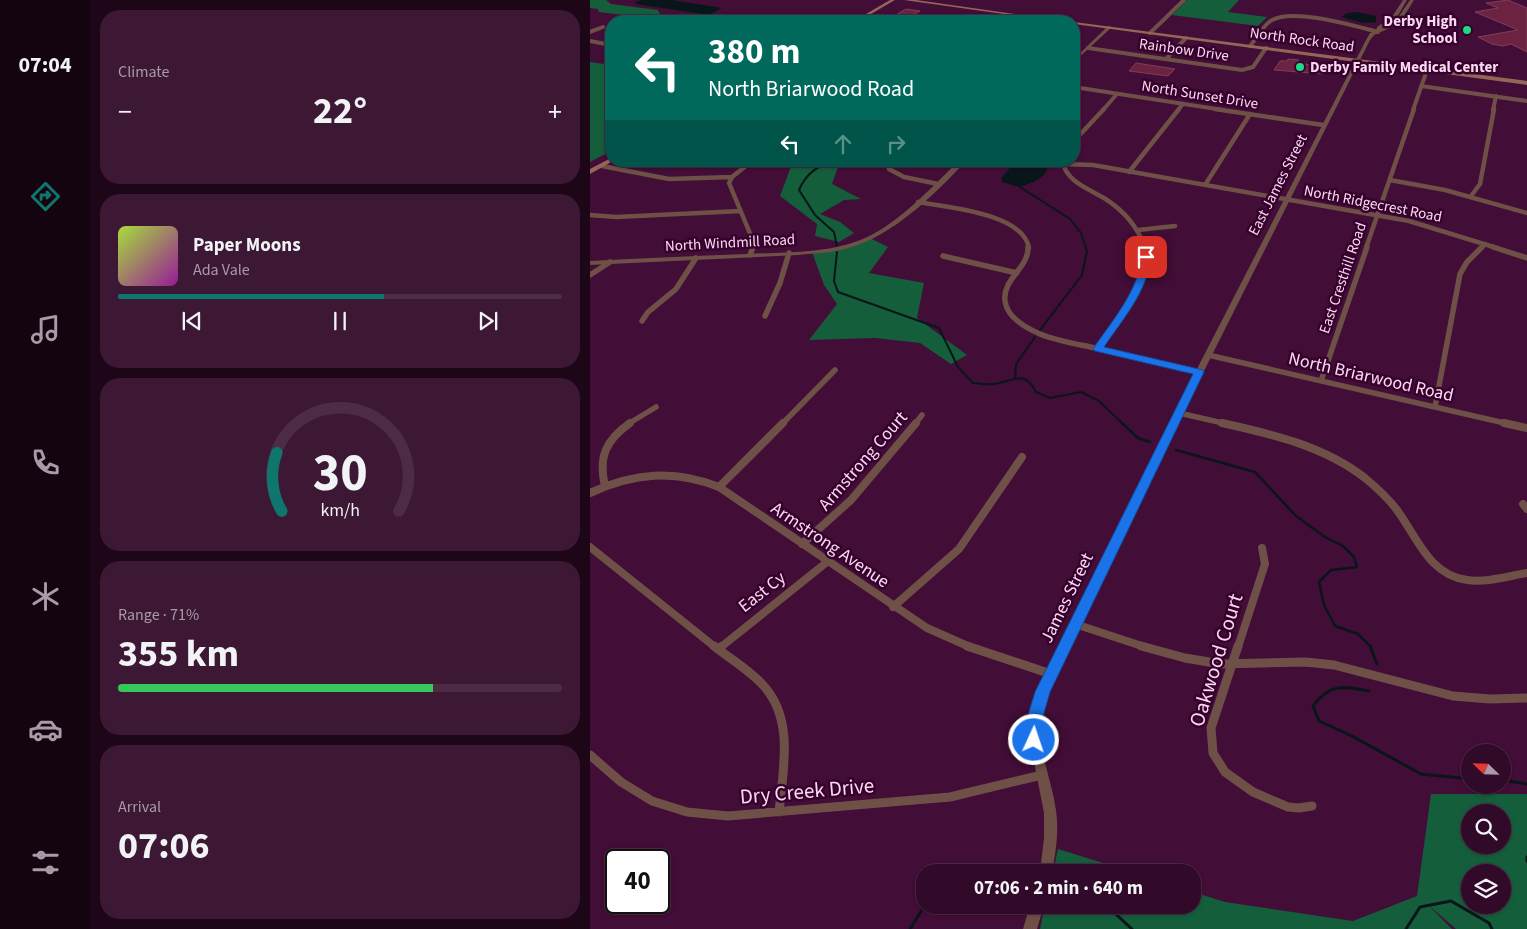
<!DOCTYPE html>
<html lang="en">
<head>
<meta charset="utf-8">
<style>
  :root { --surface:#320a29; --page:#3d1835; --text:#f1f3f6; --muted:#a89aa8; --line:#4d2b46; --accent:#0f766e }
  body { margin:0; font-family:"Source Sans 3",sans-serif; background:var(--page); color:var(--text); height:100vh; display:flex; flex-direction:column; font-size:19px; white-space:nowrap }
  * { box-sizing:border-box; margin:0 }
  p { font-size:16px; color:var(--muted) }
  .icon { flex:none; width:28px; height:28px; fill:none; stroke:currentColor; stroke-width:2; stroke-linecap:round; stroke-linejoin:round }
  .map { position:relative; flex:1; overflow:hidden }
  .drawer { display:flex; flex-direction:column; gap:10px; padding:10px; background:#1c0617; width:500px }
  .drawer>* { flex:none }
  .guide { position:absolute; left:15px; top:15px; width:475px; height:152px; border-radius:20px; box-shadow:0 1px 4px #0004,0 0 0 1px var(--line); background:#00695c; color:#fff; overflow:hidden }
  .needle { width:32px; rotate:293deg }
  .buttons { position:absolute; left:871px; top:744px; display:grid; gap:10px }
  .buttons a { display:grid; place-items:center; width:50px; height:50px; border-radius:50%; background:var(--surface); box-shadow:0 1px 4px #0004,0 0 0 1px var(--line); font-size:25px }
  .speed { position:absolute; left:15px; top:849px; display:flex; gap:10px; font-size:25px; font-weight:700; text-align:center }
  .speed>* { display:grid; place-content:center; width:65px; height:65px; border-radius:50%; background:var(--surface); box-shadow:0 1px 4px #0004,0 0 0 1px var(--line); line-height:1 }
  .speed .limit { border:2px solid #111; border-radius:8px; background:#fff; color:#111 }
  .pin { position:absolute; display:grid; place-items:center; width:42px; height:42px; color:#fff; margin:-21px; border-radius:10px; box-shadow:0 2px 8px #0006 }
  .me { position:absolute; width:55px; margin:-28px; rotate:3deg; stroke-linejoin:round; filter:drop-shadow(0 0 4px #0008) }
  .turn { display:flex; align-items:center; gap:18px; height:105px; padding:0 20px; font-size:22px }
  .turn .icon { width:65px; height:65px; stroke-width:2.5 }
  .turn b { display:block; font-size:35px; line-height:42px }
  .lanes { display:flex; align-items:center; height:48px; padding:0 20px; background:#0003; justify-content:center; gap:25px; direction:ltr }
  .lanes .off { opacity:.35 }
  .big { font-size:38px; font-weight:700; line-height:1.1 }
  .drawer .tile { flex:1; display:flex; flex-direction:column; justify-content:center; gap:8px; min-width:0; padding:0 18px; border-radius:20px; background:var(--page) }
  .drawer .dial { align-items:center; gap:0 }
  .dial svg { height:130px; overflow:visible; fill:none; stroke:var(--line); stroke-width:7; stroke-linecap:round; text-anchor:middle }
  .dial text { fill:var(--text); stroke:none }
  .song { display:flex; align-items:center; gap:15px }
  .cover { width:60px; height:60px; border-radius:8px; background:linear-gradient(135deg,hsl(80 70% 55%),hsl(300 70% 35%)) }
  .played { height:5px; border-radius:2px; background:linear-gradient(90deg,var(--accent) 60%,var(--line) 60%) }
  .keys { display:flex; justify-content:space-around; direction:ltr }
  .heat { display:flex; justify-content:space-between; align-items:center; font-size:28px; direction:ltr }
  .charge { height:8px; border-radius:4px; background:linear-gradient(90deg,#34c759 71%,var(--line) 0) }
  .trip { position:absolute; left:326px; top:864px; width:285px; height:50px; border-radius:20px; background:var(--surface); box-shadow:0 1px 4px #0004,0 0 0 1px var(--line); font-weight:700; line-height:50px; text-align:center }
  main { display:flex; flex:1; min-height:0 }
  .tabs { display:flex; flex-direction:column; width:90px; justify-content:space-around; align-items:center; background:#140410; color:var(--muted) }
  .tabs .icon { width:35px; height:35px }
  .tabs .on { color:var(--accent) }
  .tabs b { font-size:22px; color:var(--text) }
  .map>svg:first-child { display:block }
  .green { fill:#145e3b; fill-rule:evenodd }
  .water { fill:#08161a }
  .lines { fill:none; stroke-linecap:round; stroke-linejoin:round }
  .stream-far2 { stroke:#08161a; stroke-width:2 }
  .stream-far1 { stroke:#08161a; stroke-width:2.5 }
  .stream { stroke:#08161a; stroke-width:3 }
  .building { fill:#6c2342; stroke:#803e57 }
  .minor-far4 { stroke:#6e5047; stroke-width:4 }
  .minor-far3 { stroke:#6e5047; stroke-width:4.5 }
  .minor-far2 { stroke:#6e5047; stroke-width:5.5 }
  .minor-far1 { stroke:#6e5047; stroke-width:8 }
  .minor { stroke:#6e5047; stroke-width:9 }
  .tertiary { fill:#6e5047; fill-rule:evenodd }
  .secondary { fill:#956658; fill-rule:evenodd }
  .route { fill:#1a73e8; stroke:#114b97 }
  .poi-dot { fill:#1cd988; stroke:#36022d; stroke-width:2 }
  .labels { text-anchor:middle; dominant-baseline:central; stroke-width:5; stroke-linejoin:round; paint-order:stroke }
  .far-poi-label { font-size:15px; font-weight:bold; fill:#fbd9f1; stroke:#36022d; text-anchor:end }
  .far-street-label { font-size:15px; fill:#fbd9f1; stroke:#36022d }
  .street-label { font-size:18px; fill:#fbd9f1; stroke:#36022d }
  .near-street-label { font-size:21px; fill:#fbd9f1; stroke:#36022d }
</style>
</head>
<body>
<main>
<nav class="tabs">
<b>07:04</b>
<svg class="icon on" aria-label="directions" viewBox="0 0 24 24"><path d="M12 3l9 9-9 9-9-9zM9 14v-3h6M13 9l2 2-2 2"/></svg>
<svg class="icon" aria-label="music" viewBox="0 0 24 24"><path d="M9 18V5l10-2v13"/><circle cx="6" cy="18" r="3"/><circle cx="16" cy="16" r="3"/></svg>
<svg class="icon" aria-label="phone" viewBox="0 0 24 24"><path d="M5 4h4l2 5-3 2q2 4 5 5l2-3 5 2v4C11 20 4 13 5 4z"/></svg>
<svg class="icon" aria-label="climate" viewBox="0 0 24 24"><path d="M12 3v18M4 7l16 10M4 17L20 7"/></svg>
<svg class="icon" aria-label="car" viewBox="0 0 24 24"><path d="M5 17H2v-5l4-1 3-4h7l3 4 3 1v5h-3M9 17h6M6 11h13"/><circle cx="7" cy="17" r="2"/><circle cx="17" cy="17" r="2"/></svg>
<svg class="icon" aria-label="filters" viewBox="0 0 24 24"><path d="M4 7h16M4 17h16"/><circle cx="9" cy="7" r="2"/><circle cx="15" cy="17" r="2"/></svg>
</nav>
<section class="drawer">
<div class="tile"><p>Climate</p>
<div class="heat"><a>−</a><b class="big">22°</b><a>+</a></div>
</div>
<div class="tile">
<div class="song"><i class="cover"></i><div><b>Paper Moons</b><p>Ada Vale</p></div></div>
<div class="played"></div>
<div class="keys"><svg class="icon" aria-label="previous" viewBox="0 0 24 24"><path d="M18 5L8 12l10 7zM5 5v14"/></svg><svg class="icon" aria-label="pause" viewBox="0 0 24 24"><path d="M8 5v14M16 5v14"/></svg><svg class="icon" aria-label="next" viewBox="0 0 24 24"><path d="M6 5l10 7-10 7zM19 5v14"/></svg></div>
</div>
<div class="tile dial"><svg viewBox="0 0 100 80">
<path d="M14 69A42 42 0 1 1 86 69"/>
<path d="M14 69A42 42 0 0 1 11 33" stroke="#0f766e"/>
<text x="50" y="56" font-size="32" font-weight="700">30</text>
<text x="50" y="72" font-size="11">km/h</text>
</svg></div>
<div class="tile"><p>Range · 71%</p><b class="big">355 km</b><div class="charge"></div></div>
<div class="tile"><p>Arrival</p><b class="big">07:06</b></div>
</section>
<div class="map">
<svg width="937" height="929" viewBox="0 0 937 929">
  <rect width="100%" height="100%" fill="#420d37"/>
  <!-- green -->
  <path class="green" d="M0,0H16L21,4L68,10L72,18L56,21L49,17L9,12L8,9L0,8Z
    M597,0H649L638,12L677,17L668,26L582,15Z
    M0,62L14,64L21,63V151L0,162Z
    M203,161H250L242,184L271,199L254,200L230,214L250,222L264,233L249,242L225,236L227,224L190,196Z
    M280,238L298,247L279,273L334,283L327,318L377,355L361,364L330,343L285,338L219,340L247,304L234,285L222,252L242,250Z
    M841,794H937V929H866L837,904L862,929H450L455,905H602L603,892L635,902L763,921L827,896ZM880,812H912V845H880ZM880,872H912V905H880Z
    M468,849L542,872H463Z"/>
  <!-- water -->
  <path class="water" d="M52,0H82L132,8L119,15L46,4L45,2Z
    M766,12L786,16V22L774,23L751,17L757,13Z
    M426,161H458C460,178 442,183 429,187L412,182L411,178Z"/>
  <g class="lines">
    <!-- stream-far2 -->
    <path class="stream-far2" d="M241,161C225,168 216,174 209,190L225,215L244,232L247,246
      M430,187L480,219L491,233L497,251L492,275L450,330
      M247,252L244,281L248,292L349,328L368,367L383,383C390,383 397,385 404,384C424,381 434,369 446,392L460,398L491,392L509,401L533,424
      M425,379L426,364L445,337"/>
    <!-- stream-far1 -->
    <path class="stream-far1" d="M532,423L548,438L560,442
      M586,450L665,472L706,516L735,537L753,546L764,557L767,567L741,570L729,582L734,605L745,626L768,634L781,647"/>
    <!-- stream -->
    <path class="stream" d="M780,646L787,664
      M779,691C754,686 740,683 723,706L729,721L760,735L831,774L880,779
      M912,780L937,784
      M937,857V861
      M370,872L382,865L423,868L431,872
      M516,905L542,929
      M320,929L335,905
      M816,929L830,907L861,901L899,923L902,929"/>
  </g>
  <!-- building -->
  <path class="building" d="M918,0L937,8V52L921,44L913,46L902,44L888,37L928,30L885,12L908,8L896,3Z
    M316,9L330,11L318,18L304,16Z
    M698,59L709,60L707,63L737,67L733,74L684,70L690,61H697Z
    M546,63L585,69L578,76L539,71Z"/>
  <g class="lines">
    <!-- minor-far4 -->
    <path class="minor-far4" d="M0,32L13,27
      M560,33L594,0
      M0,41L21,45
      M660,46C667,38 673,25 682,20C704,8 764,26 788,32
      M498,48L652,70L663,67L676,48
      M576,59L596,38
      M831,86L937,101
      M484,87L633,110
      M513,110L527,94
      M588,110L593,104
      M823,110L837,70
      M903,110L906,96"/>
    <!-- minor-far3 -->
    <path class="minor-far3" d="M625,109L733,125
      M484,141L514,109
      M162,161L142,177L139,183L164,243L162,248
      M297,161L299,169L314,177L348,184
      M472,161C477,182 497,188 514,198C533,210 548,227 555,248
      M472,164L503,165L819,221L907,248
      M12,166L79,179L142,177
      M539,172L589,109
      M800,180L855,190L937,213
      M615,185L660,114
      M881,196L890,184L904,109
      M328,202C356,207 433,213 439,248
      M0,215L26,217L151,211
      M548,230L585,226
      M776,248L824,109
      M891,248L895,244"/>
    <!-- minor-far2 -->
    <path class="minor-far2" d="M438,247C439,268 412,279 415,301C417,317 436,328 450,334C467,341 487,344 505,348C540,356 574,364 609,372
      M903,247L937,258
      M160,255L163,247
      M353,256L427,273
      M0,275L20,262
      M175,316L190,283L199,253
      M52,321L58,312L86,289L106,258
      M508,349C527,321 564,284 554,247
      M618,355L919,424
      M731,381L777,247
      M845,407L870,274L877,262L892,247
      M589,413L637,424
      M38,424L66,407
      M192,424L245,370
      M325,424L332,415"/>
    <!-- minor-far1 -->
    <path class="minor-far1" d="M632,423C682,434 734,446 775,478C787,488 798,498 807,510C827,537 839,575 877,580C896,583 918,576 937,573
      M914,423L937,428
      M15,486C8,457 16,440 40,423
      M129,487L193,423
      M0,493C43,473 84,469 129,487L337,628L380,647
      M933,504L937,509
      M212,544L261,500L326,423
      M0,547L125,647
      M303,607L369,549L432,457
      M485,624L555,647
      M131,647L237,562
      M648,647L675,564L672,548"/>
    <!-- minor -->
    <path class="minor" d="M124,646C139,658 158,669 172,684C205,718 193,770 189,812
      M377,646L461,674
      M551,646L595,658L631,664L716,662L744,665L863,696L900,699L937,698
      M648,646L621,728L623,753L635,772L663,792L698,807L709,808L722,806
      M128,649L132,646
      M0,755L31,782L62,801L97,812L138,816L360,797L452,775"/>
    <!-- tertiary -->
    <path class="tertiary" d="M813,0H817L806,19L791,29L805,22L820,0H824L809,24L784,35L780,40L617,365L458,692C455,702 451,712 451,722C448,752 462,781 466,810C469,831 466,852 462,872H450L454,838V813L439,736L441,708L446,692L609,365L776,40L780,33L786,31L787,27L802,17Z
      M518,26L522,27L484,62V59Z
      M369,161H376C344,195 303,236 258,248C242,253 225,253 208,255L0,265V261C52,258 104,256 156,254C195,252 239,254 275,238C312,221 340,188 369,161Z
      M440,905H454L447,929H433Z"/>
    <!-- secondary -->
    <path class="secondary" d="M300,0H305L269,21H264Z
      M314,0H326L475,21H464Z
      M484,22L937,81V85L484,24Z
      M21,158V161H23L0,174V169Z"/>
  </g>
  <!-- route -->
  <path class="route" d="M556,254L560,257C559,290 532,320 514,347L613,370L614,372L460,692L452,720L451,740L449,745L444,747L439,745C431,729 441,707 445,692L603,374L505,351L503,349C521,322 550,289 551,257Z"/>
  <!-- markers -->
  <g class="poi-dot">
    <circle cx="877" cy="30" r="5"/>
    <circle cx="710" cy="67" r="5"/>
  </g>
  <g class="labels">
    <!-- far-poi labels -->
    <g class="far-poi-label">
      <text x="867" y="21">Derby High<tspan x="867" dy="17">School</tspan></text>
      <text x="720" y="67" text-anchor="start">Derby Family Medical Center</text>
    </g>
    <!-- far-street labels -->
    <g class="far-street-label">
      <text transform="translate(712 40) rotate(8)">North Rock Road</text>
      <text transform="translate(594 50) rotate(8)">Rainbow Drive</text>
      <text transform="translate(610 95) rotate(9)">North Sunset Drive</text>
      <text transform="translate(688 185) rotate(-63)">East James Street</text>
      <text transform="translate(783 204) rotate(11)">North Ridgecrest Road</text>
      <text transform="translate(140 243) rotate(-3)">North Windmill Road</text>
      <text transform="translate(753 278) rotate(-71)">East Cresthill Road</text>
    </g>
    <!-- street labels -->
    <g class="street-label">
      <text transform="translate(781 377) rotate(13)">North Briarwood Road</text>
      <text transform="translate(273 461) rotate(-49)">Armstrong Court</text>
      <text transform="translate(240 545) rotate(34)">Armstrong Avenue</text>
      <text transform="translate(172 592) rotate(-38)">East Cy</text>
      <text transform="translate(477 598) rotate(-64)">James Street</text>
    </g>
    <!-- near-street labels -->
    <g class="near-street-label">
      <text transform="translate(626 660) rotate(-73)">Oakwood Court</text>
      <text transform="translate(217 791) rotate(-5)">Dry Creek Drive</text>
    </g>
  </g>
</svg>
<div class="buttons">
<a><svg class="needle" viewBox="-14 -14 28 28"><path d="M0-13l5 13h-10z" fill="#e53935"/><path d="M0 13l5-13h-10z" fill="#a89aa8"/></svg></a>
<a><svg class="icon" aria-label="search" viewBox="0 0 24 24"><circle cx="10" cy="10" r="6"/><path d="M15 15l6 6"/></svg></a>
<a><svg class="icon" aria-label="layers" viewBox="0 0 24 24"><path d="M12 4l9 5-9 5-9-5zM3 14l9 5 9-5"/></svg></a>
</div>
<div class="speed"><div class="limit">40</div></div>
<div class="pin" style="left:556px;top:257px;background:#d93025"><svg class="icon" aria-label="arrive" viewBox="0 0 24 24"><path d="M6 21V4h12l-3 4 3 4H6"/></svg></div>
<svg class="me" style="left:444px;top:740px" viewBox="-20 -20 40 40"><circle r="17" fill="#1a73e8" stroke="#fff" stroke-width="3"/><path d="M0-11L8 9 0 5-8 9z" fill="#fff"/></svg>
<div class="trip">07:06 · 2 min · 640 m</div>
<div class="guide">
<div class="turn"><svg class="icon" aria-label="left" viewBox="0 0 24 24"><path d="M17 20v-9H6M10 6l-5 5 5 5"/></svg><div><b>380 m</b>North Briarwood Road</div></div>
<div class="lanes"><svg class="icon" aria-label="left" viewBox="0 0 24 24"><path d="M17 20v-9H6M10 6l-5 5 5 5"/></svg><svg class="icon off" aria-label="ahead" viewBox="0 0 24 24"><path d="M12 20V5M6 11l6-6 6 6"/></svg><svg class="icon off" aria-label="right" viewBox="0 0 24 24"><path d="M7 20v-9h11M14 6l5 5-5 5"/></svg></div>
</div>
</div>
</main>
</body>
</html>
